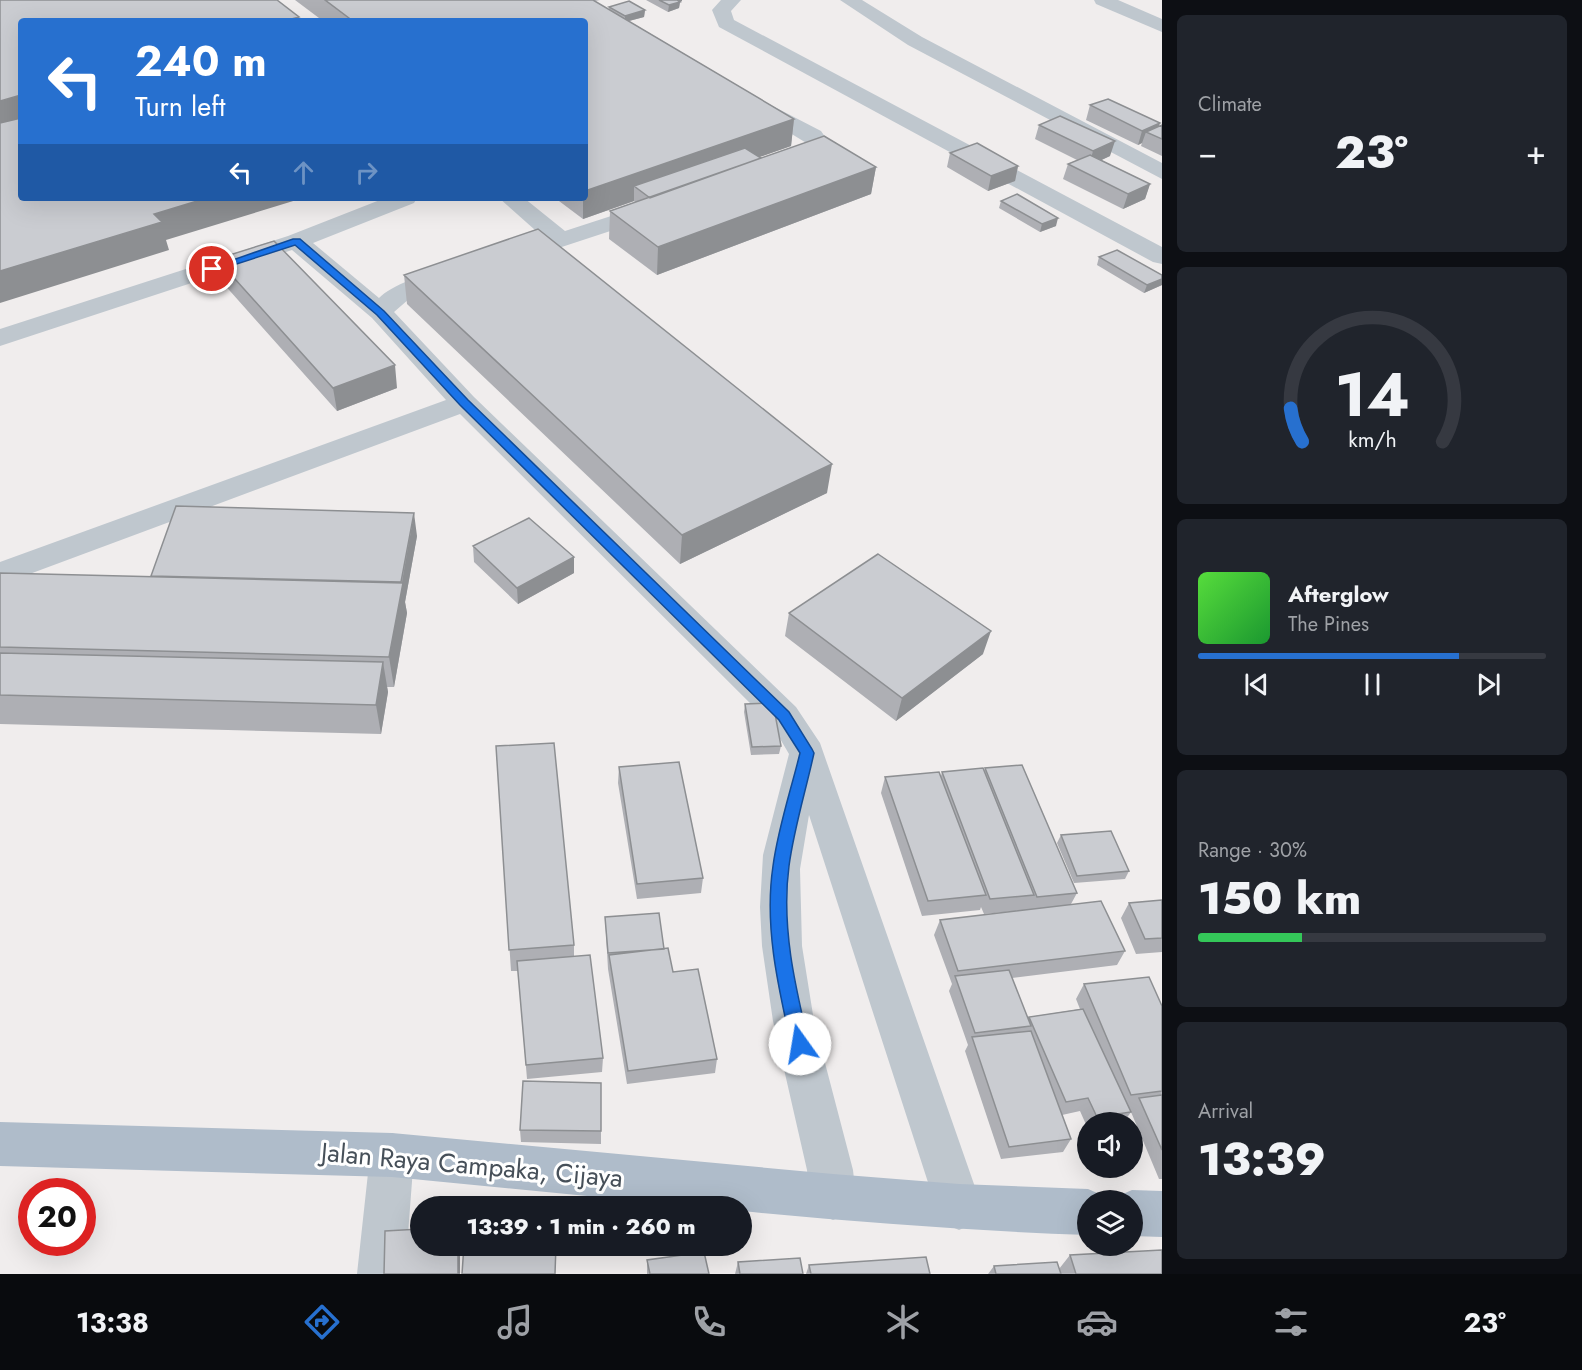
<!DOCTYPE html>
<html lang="en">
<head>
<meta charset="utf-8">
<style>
  :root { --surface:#171b24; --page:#20242c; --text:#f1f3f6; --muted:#9ea1a6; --line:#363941; --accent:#2770cf }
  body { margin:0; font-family:Jost,sans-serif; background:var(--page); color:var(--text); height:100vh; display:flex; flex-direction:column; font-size:22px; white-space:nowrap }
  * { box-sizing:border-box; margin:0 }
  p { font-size:20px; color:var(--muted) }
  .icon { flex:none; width:33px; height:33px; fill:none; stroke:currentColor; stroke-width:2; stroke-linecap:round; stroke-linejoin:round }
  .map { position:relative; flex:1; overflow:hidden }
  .details { display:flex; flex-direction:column; gap:15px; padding:15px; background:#0d0f14; width:420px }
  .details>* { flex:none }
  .guide { position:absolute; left:18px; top:18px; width:570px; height:183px; border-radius:6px; box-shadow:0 6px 24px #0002; background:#2770cf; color:#fff; overflow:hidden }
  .fabs { position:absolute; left:1077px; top:1112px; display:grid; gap:12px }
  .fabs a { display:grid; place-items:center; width:66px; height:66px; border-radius:50%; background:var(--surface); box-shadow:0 6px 24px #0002; font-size:30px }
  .speed { position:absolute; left:18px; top:1178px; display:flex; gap:12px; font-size:30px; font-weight:700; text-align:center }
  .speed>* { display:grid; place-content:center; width:78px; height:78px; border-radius:50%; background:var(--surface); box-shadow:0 6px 24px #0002; line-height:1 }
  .speed .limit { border:9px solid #d22; background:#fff; color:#111 }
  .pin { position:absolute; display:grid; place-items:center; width:51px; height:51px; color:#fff; margin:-26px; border:3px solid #fff; border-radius:50%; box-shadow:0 2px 6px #0007 }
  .me { position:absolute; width:66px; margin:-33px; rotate:347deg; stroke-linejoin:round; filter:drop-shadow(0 0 4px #0008) }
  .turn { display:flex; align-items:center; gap:21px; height:126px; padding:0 18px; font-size:27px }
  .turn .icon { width:78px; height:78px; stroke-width:2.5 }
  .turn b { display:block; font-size:42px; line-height:51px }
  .lanes { display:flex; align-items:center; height:57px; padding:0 18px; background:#0003; justify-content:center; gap:30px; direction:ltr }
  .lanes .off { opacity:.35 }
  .big { font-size:45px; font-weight:800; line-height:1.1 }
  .details .tile { flex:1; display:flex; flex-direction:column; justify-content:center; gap:9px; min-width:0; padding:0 21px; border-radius:9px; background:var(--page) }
  .details .dial { align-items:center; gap:0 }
  .dial svg { height:156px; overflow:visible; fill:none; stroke:var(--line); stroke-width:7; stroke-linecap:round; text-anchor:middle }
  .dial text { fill:var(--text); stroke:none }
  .song { display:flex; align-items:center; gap:18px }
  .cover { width:72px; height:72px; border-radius:9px; background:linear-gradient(135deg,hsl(110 70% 55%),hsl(130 70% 35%)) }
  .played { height:6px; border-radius:3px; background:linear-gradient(90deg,var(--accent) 75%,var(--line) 75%) }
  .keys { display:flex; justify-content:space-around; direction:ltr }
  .heat { display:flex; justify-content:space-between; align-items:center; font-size:33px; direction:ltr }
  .charge { height:9px; border-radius:4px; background:linear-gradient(90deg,#34c759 30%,var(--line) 0) }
  .trip { position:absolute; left:410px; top:1196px; width:342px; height:60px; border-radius:30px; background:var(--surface); box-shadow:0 6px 24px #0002; font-weight:800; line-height:60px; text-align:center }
  .tabs { display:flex; height:96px; justify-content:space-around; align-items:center; background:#090b0e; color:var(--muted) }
  .tabs .icon { width:42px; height:42px }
  .tabs .current { color:var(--accent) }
  .tabs b { font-size:27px; color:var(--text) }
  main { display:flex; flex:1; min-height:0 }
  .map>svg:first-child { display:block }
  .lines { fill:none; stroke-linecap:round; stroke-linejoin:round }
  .minor { fill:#bfc7ce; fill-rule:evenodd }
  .major { fill:#afbcca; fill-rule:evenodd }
  .wall { fill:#aeafb4 }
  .shaded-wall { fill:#8d8f92 }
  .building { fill:#caccd1; stroke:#8d8f92; stroke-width:1.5 }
  .route { fill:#1a73e8; stroke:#114b97; stroke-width:1.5 }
  .labels { text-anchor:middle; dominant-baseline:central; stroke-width:6; stroke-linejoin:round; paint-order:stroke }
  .near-street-label { font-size:26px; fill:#475059; stroke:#fff }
</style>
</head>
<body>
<main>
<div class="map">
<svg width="1162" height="1274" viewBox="0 0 1162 1274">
  <rect width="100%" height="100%" fill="#f0eded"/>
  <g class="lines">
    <!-- minor -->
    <path class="minor" d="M721,0H741L731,11L734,20L1162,247V264L1153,262L719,27L712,10Z
      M840,0H862L922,37L1162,163V179L908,45Z
      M1094,0H1118L1162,19V32L1096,4Z
      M755,97L821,131L830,144C819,159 796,171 777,167L774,162C782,151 799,154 808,144L748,107L745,103L748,99Z
      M385,198H417L414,203L313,243L379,298C393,284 436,268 456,273L459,278L456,283L409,299L394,312L474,397L796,707L820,743L982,1207L975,1223L959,1230L943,1223L936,1207L809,815L800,869L802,946L814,1021L853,1170L856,1197L849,1213L833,1220L817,1213L810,1197L807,1170L773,1021L762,946L760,907L763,855L789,754L772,725L460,414L0,585V562L446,400L372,318L292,250L0,346V329L288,236Z
      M499,198H524L565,231L648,204L656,206L660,211L656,216L513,263L504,261L501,256L504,251L544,238Z
      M392,1133L408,1139L414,1155L405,1274H357L370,1155L376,1139Z"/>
    <!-- major -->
    <path class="major" d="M0,1122L392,1133L833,1174L959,1184L1088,1189L1104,1196L1106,1200H1088V1235C972,1231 856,1222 741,1211V1206H689L392,1177L0,1166Z
      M1132,1190L1162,1191V1237L1132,1236V1200H1114L1116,1197Z"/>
  </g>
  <!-- wall -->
  <path class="wall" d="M295,0H600L595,1L609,10V7L645,10L644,17L629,21L794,119L791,146L759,157L761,158L876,167L871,194L657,275L609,239L610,211L636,203L634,201L583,219L555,198H585V21H323Z
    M646,0H682V1L680,2L679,8L668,12Z
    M1090,105L1159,126L1162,125V156L1141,146L1142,143L1138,145L1086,120Z
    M1039,125L1110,156L1101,160L1150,184L1145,199L1123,209L1063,179L1068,164L1077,160L1035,139Z
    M950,153L1018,166L1015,181L988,191L947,167Z
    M1001,201L1056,226L1040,232L999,208Z
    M1099,257L1162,275V285L1144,293L1097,265Z
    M217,259L397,388L337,411L222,282Z
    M404,275L827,493L680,564L407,304Z
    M417,536L405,602L407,613L394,687H387L388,692L381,734L0,724V573L152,577L151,576Z
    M473,546L574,557V573L518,604L474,562Z
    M789,613L983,654L896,721L785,636Z
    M745,704L781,746L779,754L751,755L744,712Z
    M496,746L574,945V956L603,1058L602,1072L527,1079L518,971H511Z
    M619,767L703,878L701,893L637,899L618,783Z
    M985,768L1077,893L1071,904L1125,951L1117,965L1012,978L1028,1019L1029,1017L1080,1009L1076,999L1084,984L1162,1006V1179H1159L1131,1112L1124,1122H1088V1129L1080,1111L1062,1115L1071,1139L1063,1152L1001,1159L965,1051L968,1045L949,991L952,984L934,935L940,920L1026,910L984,914L981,907L980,910L922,916L881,793L885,777L941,776L942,772L984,771Z
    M1061,835L1129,871L1125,879L1074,883L1057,843Z
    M1162,900V952L1136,954L1121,918L1129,903Z
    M605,917L664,949L673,972L717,1059L715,1073L627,1084L608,969Z
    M520,1130L601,1131V1144L521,1142Z
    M1070,1255L1162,1274H988L994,1266L1059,1269Z
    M647,1260L709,1274H647Z
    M738,1262L803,1274H735Z
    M809,1265L930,1274H806Z"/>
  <!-- shaded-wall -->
  <path class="shaded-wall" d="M674,0H682V1L680,2L679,8L668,12L669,5Z
    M645,10L644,17L625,22V16Z
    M299,17L300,21H284Z
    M21,95V124L0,130V101Z
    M794,119L791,146L648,196L634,186V201L583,219V198H585V191Z
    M1160,123L1156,136L1146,132L1142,143L1138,145L1142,131Z
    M1115,141L1110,156L1089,166L1093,151Z
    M1018,166L1015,181L988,191L991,176Z
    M876,167L871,194L657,275L658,247Z
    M1150,184L1145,199L1123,209L1128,194Z
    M207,198H303L166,240L169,250L0,303V271L154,214Z
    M1058,218L1056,226L1040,232L1042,224Z
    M1162,279V285L1144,293L1147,285Z
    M395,365L397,388L337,411L333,388Z
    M832,464L827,493L680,564L682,535Z
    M414,513L417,536L405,602L407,613L394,687L389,657Z
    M574,557V573L518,604L517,588Z
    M991,631L983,654L896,721L902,698Z
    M383,662L388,692L381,734L376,705Z
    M458,1245H460V1274H458Z"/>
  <!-- building -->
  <path class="building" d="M0,0H277L299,17L284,21H21V95L0,101Z
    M325,0H593L794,119L585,191V21H353Z
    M659,0H677L680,2L669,5Z
    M629,1L645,10L625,16L609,7Z
    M1108,99L1160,123L1142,131L1090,105Z
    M1060,116L1115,141L1093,151L1039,125Z
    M21,118V198H207L154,214L162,222L0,271V123Z
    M1162,125V139L1146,132Z
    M824,136L876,167L658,247L610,211Z
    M977,143L1018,166L991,176L950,153Z
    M745,148L761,158L650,198L634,186Z
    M1090,155L1150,184L1128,194L1068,164Z
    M1017,194L1058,218L1042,224L1001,201Z
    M538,229L832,464L682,535L404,275Z
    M274,241L395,365L333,388L217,259Z
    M1117,250L1162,275V279L1147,285L1099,257Z
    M176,506L414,513L401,582L151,576Z
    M529,518L574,557L517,588L473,546Z
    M878,554L991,631L902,698L789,613Z
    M0,573L403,583L389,657L0,647Z
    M0,653L383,662L376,705L0,695Z
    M773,703L781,746L752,747L745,704Z
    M554,743L574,945L509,950L496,746Z
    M679,762L703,878L637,884L619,767Z
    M1022,765L1077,893L1037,897L985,768Z
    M983,768L1034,895L990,899L942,772Z
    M939,772L986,895L928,901L885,777Z
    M1111,831L1129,871L1077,876L1061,835Z
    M1162,900V938L1145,939L1129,903Z
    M1101,901L1125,951L958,971L940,920Z
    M659,913L664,949L608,953L605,917Z
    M668,948L673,972L698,969L717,1059L628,1071L609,955Z
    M590,955L603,1058L526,1065L517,961Z
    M1009,970L1031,1026L975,1033L955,976Z
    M1149,977L1162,1006V1091L1131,1095L1084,984Z
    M1083,1009L1131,1112L1097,1117L1088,1098L1066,1102L1029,1017Z
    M1031,1031L1071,1139L1009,1147L972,1037Z
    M523,1081L601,1083V1131L520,1130Z
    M1162,1095V1150L1139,1098Z
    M420,1229V1245H458V1274H384L385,1231Z
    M464,1245H556L555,1274H462Z
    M1162,1250V1274H1076L1070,1255Z
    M704,1252L709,1274H650L647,1260Z
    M926,1257L930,1274H811L809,1265Z
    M800,1258L803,1274H740L738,1262Z
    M1057,1262L1061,1274H996L994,1266Z"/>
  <!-- route -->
  <path class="route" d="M293,239H300L384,311L468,400L789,712L812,749L814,753C806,790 794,828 789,866C781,926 795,986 809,1044L806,1050L800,1053L794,1050L791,1044C778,986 764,926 773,866C778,828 791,790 800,753L779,720L460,405L377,315L295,245L215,271L207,269Z"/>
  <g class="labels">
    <!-- near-street labels -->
    <g class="near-street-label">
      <text transform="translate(472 1165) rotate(5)">Jalan Raya Campaka, Cijaya</text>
    </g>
  </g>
</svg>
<div class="fabs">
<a><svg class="icon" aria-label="sound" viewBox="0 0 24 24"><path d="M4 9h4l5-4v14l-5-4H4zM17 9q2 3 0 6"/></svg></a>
<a><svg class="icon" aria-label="layers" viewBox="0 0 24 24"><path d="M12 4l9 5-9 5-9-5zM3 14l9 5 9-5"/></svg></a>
</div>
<div class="speed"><div class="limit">20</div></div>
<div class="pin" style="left:212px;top:269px;background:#d93025"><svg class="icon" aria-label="arrive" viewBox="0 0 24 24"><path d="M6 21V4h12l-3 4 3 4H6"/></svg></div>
<svg class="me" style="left:800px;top:1044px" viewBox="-20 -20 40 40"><circle r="19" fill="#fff"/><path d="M0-13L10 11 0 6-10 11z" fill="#1a73e8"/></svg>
<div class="trip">13:39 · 1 min · 260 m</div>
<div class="guide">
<div class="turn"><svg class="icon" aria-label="left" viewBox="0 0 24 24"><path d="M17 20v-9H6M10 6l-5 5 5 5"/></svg><div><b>240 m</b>Turn left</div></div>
<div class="lanes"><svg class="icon" aria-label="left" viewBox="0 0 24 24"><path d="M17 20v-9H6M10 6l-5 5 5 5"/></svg><svg class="icon off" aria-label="ahead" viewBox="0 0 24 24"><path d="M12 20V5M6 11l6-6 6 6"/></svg><svg class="icon off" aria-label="right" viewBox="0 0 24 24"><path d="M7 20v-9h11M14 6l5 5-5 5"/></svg></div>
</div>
</div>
<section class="details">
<div class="tile"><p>Climate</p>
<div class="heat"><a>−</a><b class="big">23°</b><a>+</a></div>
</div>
<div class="tile dial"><svg viewBox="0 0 100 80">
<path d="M14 69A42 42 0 1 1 86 69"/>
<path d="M14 69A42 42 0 0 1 8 52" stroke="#2770cf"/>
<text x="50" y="56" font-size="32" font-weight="700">14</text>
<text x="50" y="72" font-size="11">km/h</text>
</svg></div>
<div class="tile">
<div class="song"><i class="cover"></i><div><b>Afterglow</b><p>The Pines</p></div></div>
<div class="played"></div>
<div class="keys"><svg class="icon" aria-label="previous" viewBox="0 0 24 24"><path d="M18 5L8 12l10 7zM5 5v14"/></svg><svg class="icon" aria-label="pause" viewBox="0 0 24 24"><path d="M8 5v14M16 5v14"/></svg><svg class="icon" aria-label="next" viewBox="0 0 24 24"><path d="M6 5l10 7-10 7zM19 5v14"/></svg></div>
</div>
<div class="tile"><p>Range · 30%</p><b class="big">150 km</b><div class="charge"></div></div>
<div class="tile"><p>Arrival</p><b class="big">13:39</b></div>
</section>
</main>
<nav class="tabs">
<b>13:38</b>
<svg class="icon current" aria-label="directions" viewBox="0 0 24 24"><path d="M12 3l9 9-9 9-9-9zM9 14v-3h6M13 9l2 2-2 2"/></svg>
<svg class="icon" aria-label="music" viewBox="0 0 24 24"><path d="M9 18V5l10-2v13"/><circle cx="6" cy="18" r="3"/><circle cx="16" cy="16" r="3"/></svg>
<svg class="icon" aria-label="phone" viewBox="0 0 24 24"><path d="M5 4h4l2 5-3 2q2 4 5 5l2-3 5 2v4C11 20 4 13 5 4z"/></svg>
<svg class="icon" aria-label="climate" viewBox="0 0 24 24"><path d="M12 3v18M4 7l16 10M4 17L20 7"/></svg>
<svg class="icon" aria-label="car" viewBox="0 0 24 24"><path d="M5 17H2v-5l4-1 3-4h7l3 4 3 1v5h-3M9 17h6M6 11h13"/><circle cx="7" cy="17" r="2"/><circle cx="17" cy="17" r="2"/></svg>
<svg class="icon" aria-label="filters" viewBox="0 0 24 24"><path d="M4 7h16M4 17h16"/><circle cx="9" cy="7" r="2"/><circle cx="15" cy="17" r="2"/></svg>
<b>23°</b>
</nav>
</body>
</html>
